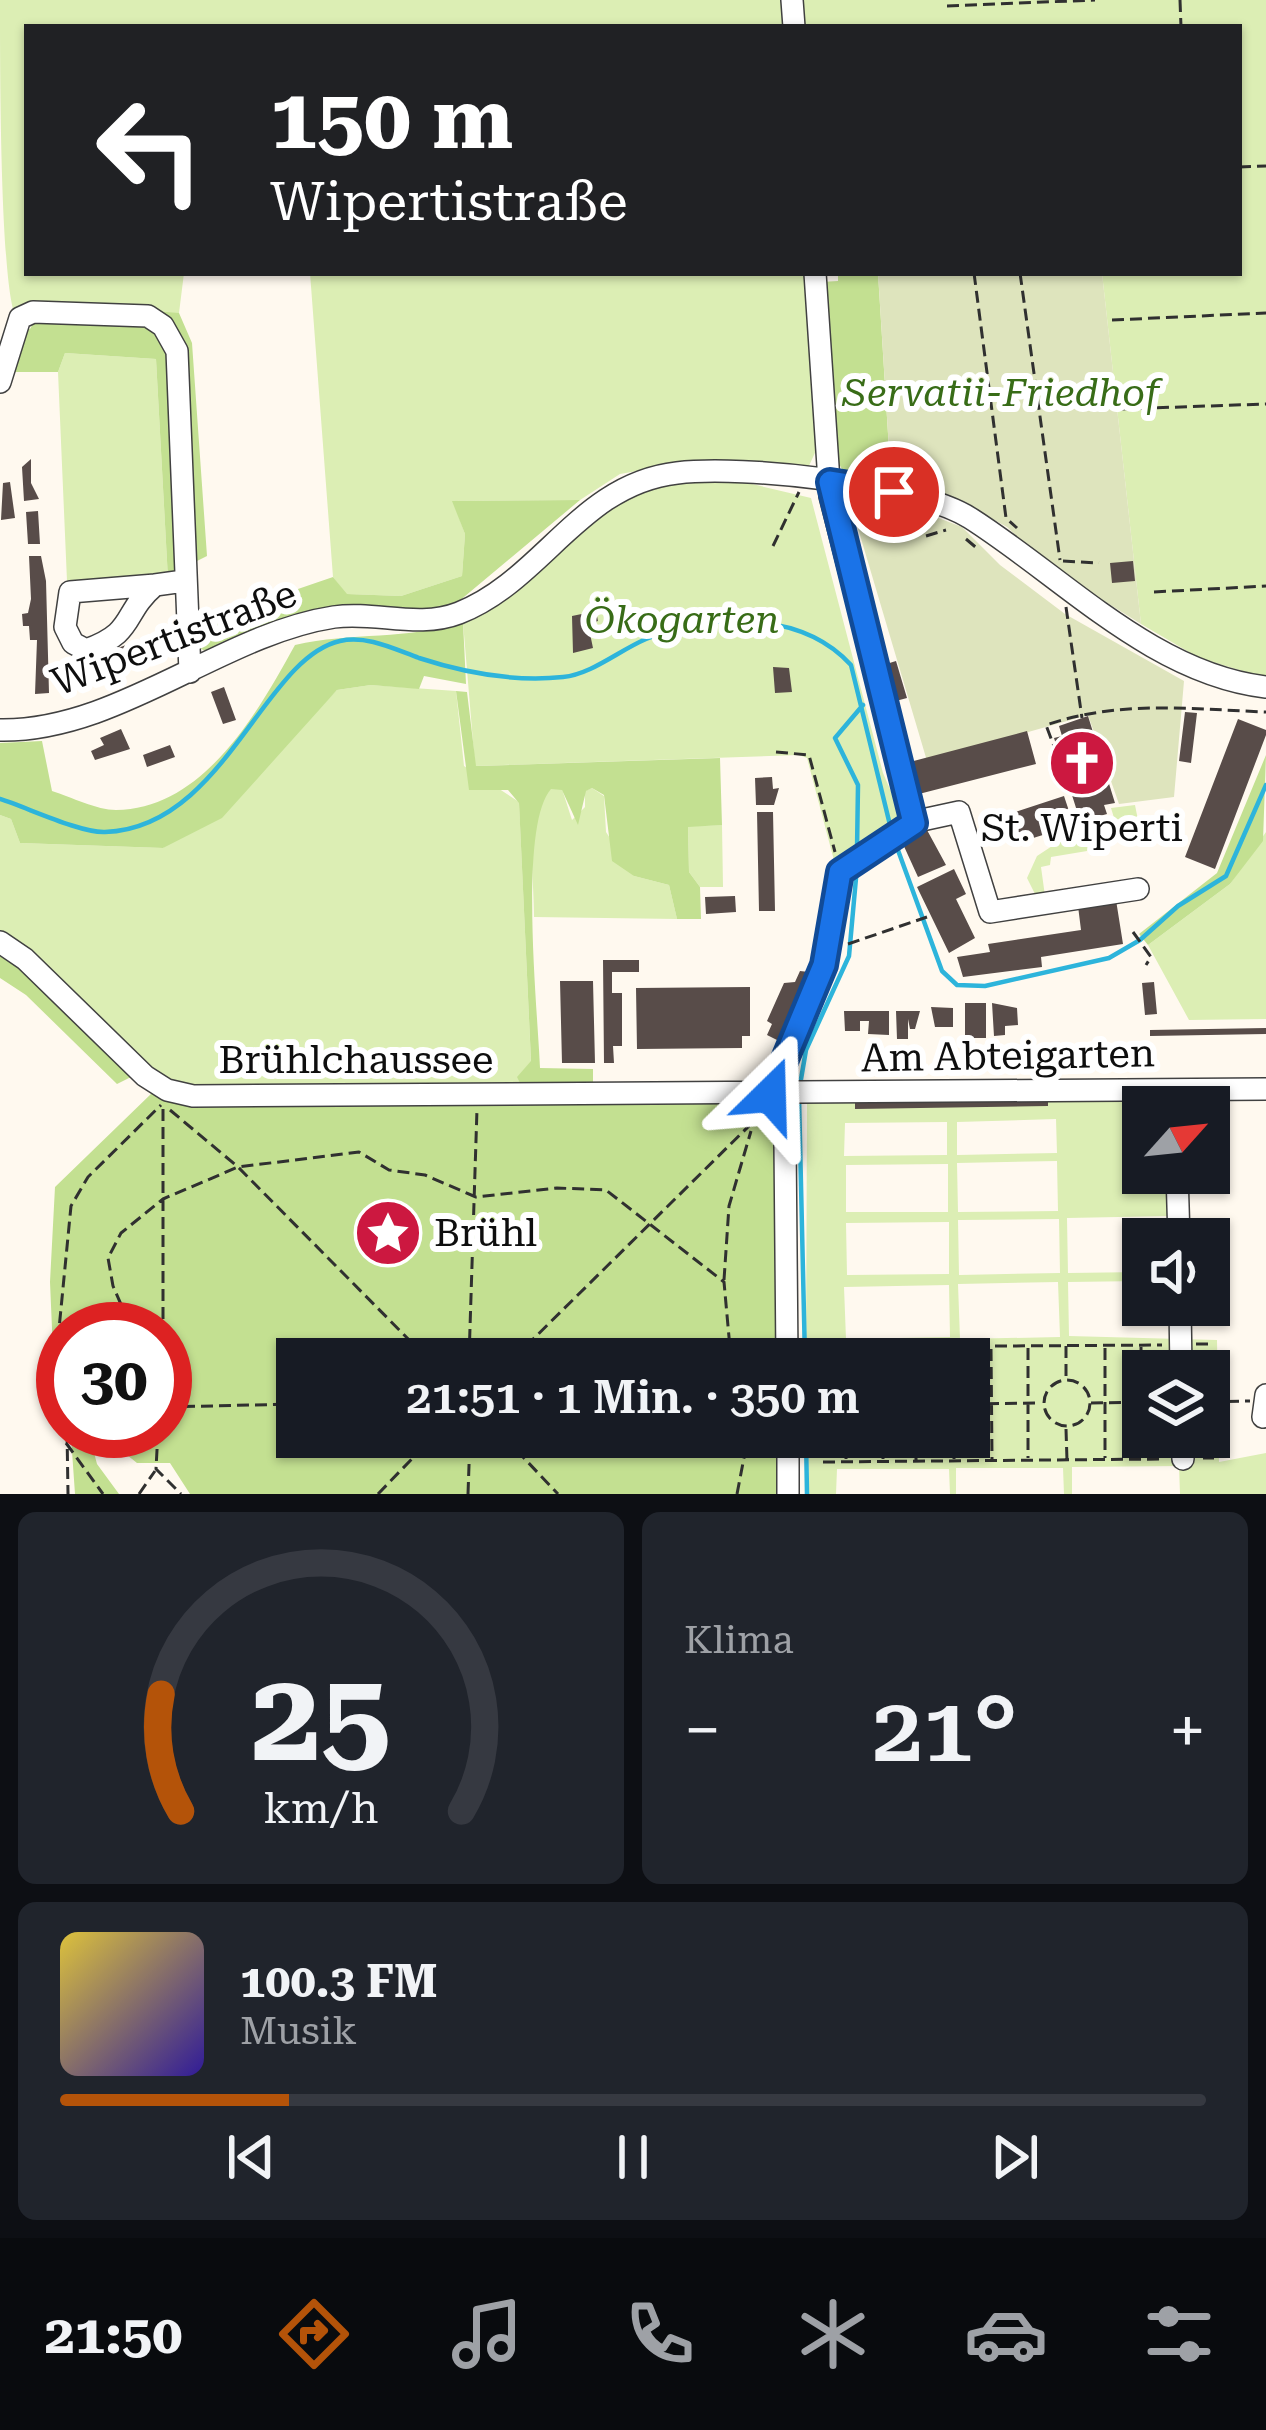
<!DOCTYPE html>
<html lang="de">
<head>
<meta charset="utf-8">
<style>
  :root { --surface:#171b24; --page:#20242c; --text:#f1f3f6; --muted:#9ea1a6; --line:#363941; --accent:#b45309 }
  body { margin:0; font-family:"Roboto Serif",serif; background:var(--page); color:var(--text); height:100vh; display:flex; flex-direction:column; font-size:45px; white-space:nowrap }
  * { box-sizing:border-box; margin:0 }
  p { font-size:39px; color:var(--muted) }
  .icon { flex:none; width:66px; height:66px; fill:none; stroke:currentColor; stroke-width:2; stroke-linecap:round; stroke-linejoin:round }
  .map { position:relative; height:1494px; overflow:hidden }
  .drawer { display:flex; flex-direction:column; gap:18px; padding:18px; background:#0d0f14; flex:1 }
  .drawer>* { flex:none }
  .banner { position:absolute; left:24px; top:24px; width:1218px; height:252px; border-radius:0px; box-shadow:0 3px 9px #0004; background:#202124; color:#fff; overflow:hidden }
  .needle { width:78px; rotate:63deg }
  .controls { position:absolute; left:1122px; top:1086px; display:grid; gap:24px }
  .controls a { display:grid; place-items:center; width:108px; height:108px; border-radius:0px; background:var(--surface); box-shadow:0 3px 9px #0004; font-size:60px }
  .speed { position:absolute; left:36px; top:1302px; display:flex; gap:24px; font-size:60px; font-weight:700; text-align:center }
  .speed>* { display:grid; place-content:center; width:156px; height:156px; border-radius:50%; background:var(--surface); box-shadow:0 3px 9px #0004; line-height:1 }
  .speed .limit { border:18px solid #d22; background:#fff; color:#111 }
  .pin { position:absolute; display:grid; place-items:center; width:102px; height:102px; color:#fff; margin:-51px; border:6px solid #fff; border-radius:50%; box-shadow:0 3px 12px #0007 }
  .me { position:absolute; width:132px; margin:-66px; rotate:22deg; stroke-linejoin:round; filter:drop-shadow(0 0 9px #0008) }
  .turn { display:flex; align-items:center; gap:42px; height:252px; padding:0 48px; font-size:54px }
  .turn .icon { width:156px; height:156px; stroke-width:2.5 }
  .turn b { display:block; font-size:84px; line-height:102px }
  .big { font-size:90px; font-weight:600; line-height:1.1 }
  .drawer .widget { flex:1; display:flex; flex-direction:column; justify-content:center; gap:18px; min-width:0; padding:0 42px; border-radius:18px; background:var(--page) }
  .drawer .dial { align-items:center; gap:0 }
  .dial svg { height:312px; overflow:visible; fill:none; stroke:var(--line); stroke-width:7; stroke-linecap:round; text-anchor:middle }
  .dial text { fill:var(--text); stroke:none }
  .song { display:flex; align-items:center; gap:36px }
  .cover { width:144px; height:144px; border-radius:18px; background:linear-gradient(135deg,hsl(50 70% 55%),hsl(250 70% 35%)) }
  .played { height:12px; border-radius:6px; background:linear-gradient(90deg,var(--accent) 20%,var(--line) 20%) }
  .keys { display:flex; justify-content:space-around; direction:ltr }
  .heat { display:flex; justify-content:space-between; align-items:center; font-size:66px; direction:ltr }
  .drawer .tiles { flex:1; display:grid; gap:18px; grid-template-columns:1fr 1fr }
  .widget:last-child { grid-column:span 2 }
  .trip { position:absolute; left:276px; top:1338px; width:714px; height:120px; border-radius:0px; background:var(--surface); box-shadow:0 3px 9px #0004; font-weight:600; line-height:120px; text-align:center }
  .dock { display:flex; height:192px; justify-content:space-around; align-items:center; background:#090b0e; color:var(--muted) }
  .dock .icon { width:84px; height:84px }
  .dock .active { color:var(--accent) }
  .dock b { font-size:54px; color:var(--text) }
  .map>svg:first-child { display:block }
  .green { fill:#dceeb4; fill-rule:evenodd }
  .forest { fill:#c3e091 }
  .cemetery { fill:#dee4bd }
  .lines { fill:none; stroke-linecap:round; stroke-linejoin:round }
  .stream { stroke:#2db4db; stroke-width:4.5 }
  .building { fill:#584c49 }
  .minor-casing { stroke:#414141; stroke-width:24 }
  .path { stroke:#303030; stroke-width:3; stroke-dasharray:12 6; stroke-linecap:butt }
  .minor { stroke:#fff; stroke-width:21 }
  .route-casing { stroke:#114b97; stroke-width:30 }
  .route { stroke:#1a73e8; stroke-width:21 }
  .labels { text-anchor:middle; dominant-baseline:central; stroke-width:12; stroke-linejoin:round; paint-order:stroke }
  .park-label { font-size:39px; font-style:italic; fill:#386c17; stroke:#fff }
  .street-label { font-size:39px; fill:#0e0e0e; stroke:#fff }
  .poi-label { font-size:39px; fill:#0e0e0e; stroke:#fff }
</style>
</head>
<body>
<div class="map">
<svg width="1266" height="1494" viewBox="0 0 1266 1494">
  <rect width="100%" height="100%" fill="#fff9ef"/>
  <!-- green -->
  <path class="green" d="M0,0H784L787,27H27V273H184L179,313L15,315C0,278 0,59 0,0Z
    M797,0H1266V678L1199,658L1141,624L1102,273H1239V27H800Z
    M310,273H805L819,444L808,468L688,462L620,474L580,500L453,501L465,534L462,576L401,596L346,594L333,577Z
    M65,353L156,359L168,579L72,587L67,581L58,372Z
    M671,480H735L811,498L883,773L905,824L836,868L807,758L799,755L475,766L463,622L604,505Z
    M371,685L456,691L464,766L519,802L531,1062L518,1077L522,1087L191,1090L163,1080L0,935V815L11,819L20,843L163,848L283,746L337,690Z
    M592,788L604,796L606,832L634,876L669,885L677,919L534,917C534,880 525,819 550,789H562L572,820L585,807V791Z
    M1135,805L1138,820L1090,831L1087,851L1051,857L1050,865L1041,867L1045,896L1037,898L1027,878L1037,856L1081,827L1079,817L1086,815L1095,828L1115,821L1111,808Z
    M722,825L723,887H700L689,872L688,826Z
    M1266,832V1019L1189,1020L1148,945L1230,884Z
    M1169,1095L1170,1107H1143V1173H1174L1170,1216L1067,1218L1068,1273L1143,1272V1281L1068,1282L1069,1336L1217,1340L1219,1462L1266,1453V1494H1180L1179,1466L1072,1467V1494H1064L1063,1468H956V1494H950L949,1469H837L836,1494H809L808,1437H969V1359H806L807,1101ZM1056,1119L1057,1153L957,1155V1122ZM947,1122V1155L844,1156L845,1123ZM1057,1161L1058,1211L958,1212L957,1163ZM948,1164V1212H846V1165ZM1059,1219L1060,1273L959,1275L958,1220ZM949,1222V1274L847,1275L846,1223ZM1058,1282L1060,1337L960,1339L958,1284ZM949,1285L950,1337L846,1339L844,1287ZM1143,1371H1209V1437H1143Z"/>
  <!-- forest -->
  <path class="forest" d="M838,273H878L891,482L845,475L836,458L821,282L838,281Z
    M152,311L179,313L192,343L207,556L191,564L187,375Z
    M36,318L143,320L166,337L177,573L168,579L156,359L65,353L58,372H10L21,328L30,329Z
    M580,500L458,602L424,611L294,620L206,651L196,647L195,630C212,613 241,618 263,610L260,602L333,577L347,594L401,596L462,576L465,534L452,501Z
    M463,622L466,684L424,676L419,689L371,685L337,690L222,818L163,848L20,843L11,819L0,815V743L42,741L52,791C71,797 97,810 116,810C204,809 258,712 295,645C351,632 409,640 463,622Z
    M456,691L467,692L476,766L720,758L722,825L688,827L689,872L700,887L701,919H677L669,885L634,876L612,861L604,795L592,788L586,791L578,825L562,790L551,789C518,826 538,1014 540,1068L593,1069V1088L522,1087L517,1077L531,1061L519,803L508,790H469Z
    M1266,755L1263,841L1230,884L1148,945L1139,934L1217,873Z
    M0,956L21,970L131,1077L117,1084L26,995L0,978Z
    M152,1093L756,1102L775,1137L776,1359H297V1437H777V1494H190L170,1463H137L106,1438L92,1445L97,1464L119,1494H75L71,1437L65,1431H165V1329H63V1429L56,1422L50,1282L55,1187Z"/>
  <!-- cemetery -->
  <path class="cemetery" d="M878,273H1102L1141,624L1048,566L1007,527L969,506L891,482Z
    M849,498L915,509L962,527L1000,565L1065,614L1184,681L1174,797L1119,804L1088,715L927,761Z"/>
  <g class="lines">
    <!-- stream -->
    <path class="stream" d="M0,799C26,807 80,833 105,832C224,828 263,658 340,641C367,635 394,649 419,658C465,673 515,682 563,677C592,674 618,651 646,639C709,612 802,611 851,665L890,825
      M895,842L942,971L957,985L985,986L1109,958L1140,940L1178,906L1226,876L1266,785
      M857,850L858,785L835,738L863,705
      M800,1085L806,1050L849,956L857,867
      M799,1097L805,1359
      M806,1437L807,1494"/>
  </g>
  <!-- building -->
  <path class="building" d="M31,459V483L39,499L24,501L22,467Z
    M10,482L15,518L1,520L3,483Z
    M38,511L40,544H28L26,512Z
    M29,556H41L46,581L49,693L35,694L37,640H30L29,626H23L22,614L28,613L31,599Z
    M1133,561L1135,581L1112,583L1110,563Z
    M596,611L598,621L588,624L593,648L573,653L572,616Z
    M147,637L153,653L125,664L118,648Z
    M896,661L907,698L892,702L883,665Z
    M773,667L789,668L792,692L775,693Z
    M224,687L236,720L223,724L211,692Z
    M1185,712L1197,713L1191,763L1179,761Z
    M1088,716L1115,803L1104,805L1107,814L1089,819L1086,808L1077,811L1054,738L1062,736L1059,726Z
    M1238,719L1266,730V735L1215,869L1185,857Z
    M121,729L130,749L95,760L91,751L104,745L100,738Z
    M1027,731L1036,764L915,795L906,763Z
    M170,745L175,757L147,767L143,755Z
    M772,777L773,789L779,788L774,805H756L755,778Z
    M1064,796L1073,823L1043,826L1046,834L1030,839L1028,831L1008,838L1005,830L998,832L997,818Z
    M757,812H773L775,911H759Z
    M927,830L946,865L918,877L902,842Z
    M954,869L966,894L956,899L975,938L949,953L917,887Z
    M735,896L736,912L706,914L705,897Z
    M1116,900L1123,944L1041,957L1042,967L963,977L957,957L990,952L988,944L1081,930L1078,906Z
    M603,960H639V972H612V993H622V1046H613L614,1063H604Z
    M800,971L809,972L779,1041L767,1035L772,1024L767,1021L784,983L795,982Z
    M560,981H593L595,1063H562Z
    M1154,982L1157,1014L1145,1015L1142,983Z
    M750,987V1036H742V1048L637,1049L636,988Z
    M965,1003H986V1038H965Z
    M992,1003L1017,1008L1018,1025L1005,1026V1035L994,1036Z
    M931,1007L953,1008V1027H935Z
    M844,1011H889V1035L868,1034L869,1021H860V1031H845Z
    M896,1011H920L915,1029H910L908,1019V1039H897Z
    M1266,1028V1034L1150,1036V1030Z
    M1048,1100V1106L855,1109V1102Z"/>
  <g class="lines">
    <!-- minor casing -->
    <g class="minor-casing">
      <path id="minor" d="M792,0L794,27
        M0,382L20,318L33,312L148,316L163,326L177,351L190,672
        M155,585L70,592L65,627L73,643L86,650C137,632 121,614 155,585L184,581
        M0,730C117,732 222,634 334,617C376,611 418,629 459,613C543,580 580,484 677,473C743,465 915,483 970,518C1063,577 1153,674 1266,687
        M913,815L922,820L959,812L990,912L1138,889
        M0,942L25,959L145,1076L167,1090L193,1096L1266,1089
        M770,1095L824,965L840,872L914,821L830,496L815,273
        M770,1095L785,1142L787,1359
        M1177,1173L1179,1239
        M1180,1305L1181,1371
        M1263,1417L1266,1395
        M788,1437V1494
        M1182,1437L1183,1459"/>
    </g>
    <!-- path -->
    <path class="path" d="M1180,0L1181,27
      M947,6L1095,0
      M1239,167L1266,166
      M974,273L1006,518L1017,528
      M1020,273L1060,560
      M1112,320L1266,313
      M1121,409L1266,404
      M926,536L946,530
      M966,539L979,550
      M773,546L799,492
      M1063,561L1099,563
      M1154,592L1266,586
      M1066,607L1082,718
      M776,752L809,755L835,852
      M1070,789L1046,725C1120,700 1190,709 1266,712
      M1133,932L1151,957L1146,965
      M848,944L927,917
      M163,1109V1329
      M170,1110L238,1167L428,1359
      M724,1280L729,1206L751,1131
      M111,1329L113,1314L121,1309
      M147,1329L123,1309L113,1286L108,1258L121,1233L163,1199L238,1167L359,1152L389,1170L425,1175L476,1197L557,1188L606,1190L724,1282L731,1359
      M1196,1344H1211
      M1066,1346V1378
      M1141,1347L1142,1458
      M953,1348V1359
      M1028,1348V1458
      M1105,1348V1458
      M882,1349V1359
      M991,1349L992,1459
      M469,1359L477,1109
      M513,1359L757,1118
      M845,1359V1347L1162,1345
      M63,1377L59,1329L71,1206L88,1177L161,1105
      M1044 1403a23 23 0 1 1 46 0a23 23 0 1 1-46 0Z
      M1209,1402L1250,1401
      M1091,1403L1141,1402
      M969,1404L1041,1403
      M165,1407L297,1404
      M1066,1429L1067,1460
      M67,1431L68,1494
      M158,1431L156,1469L181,1494
      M504,1437L558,1494
      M883,1437V1459
      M954,1437V1459
      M66,1443L103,1494
      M1203,1458H1214
      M846,1459V1437
      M916,1460V1437
      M823,1462L1163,1459
      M139,1494L155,1471
      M378,1494L433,1437
      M468,1494L470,1437
      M737,1494L748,1437"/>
    <!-- minor -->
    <use href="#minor" class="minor"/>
  </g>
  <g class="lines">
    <!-- route casing -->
    <g class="route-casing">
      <path id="route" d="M770,1095L824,965L840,872L914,823L830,482L894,492"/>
    </g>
    <!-- route -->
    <use href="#route" class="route"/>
  </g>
  <!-- icons -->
  <defs>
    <g id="church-disc" transform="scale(3.45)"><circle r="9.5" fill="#cc1840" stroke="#fff"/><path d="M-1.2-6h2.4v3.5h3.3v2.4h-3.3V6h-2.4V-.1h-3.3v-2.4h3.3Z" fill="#fff"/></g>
    <g id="sight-disc" transform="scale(3.45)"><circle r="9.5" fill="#cc1840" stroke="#fff"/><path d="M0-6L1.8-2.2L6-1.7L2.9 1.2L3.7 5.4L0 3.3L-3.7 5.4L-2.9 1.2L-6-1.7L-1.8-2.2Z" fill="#fff"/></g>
  </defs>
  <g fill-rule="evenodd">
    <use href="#church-disc" x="1082" y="763"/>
    <use href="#sight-disc" x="388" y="1233"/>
  </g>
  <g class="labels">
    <!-- park labels -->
    <g class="park-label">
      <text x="1001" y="393">Servatii-Friedhof</text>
      <text x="682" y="620">Ökogarten</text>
    </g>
    <!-- street labels -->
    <g class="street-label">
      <text transform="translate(174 638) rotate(-21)">Wipertistraße</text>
      <text transform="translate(1008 1056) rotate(-1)">Am Abteigarten</text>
      <text x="356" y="1060">Brühlchaussee</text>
    </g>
    <!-- poi labels -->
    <g class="poi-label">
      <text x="1082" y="828">St. Wiperti</text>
      <text x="434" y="1233" text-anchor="start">Brühl</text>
    </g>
  </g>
</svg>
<div class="controls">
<a><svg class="needle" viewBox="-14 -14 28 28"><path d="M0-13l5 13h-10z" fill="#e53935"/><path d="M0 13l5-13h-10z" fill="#9ea1a6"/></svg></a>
<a><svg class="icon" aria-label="sound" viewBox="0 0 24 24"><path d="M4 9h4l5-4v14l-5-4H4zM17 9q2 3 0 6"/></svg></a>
<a><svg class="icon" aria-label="layers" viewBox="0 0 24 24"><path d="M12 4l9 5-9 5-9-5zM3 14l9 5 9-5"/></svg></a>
</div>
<div class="speed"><div class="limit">30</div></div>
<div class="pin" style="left:894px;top:492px;background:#d93025"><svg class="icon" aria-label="arrive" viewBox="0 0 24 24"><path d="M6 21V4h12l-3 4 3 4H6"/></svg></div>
<svg class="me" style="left:770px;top:1095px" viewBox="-20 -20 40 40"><path d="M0-17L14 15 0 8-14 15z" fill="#1a73e8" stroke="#fff" stroke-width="4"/></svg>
<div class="trip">21:51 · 1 Min. · 350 m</div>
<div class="banner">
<div class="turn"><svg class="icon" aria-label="left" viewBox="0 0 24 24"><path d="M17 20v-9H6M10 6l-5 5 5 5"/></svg><div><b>150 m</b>Wipertistraße</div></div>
</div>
</div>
<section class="drawer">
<div class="tiles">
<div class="widget dial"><svg viewBox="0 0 100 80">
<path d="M14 69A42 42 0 1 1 86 69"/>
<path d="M14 69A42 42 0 0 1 9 39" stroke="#b45309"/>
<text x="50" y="56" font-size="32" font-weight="700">25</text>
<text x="50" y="72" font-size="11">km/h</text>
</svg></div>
<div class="widget"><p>Klima</p>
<div class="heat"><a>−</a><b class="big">21°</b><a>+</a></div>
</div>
<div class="widget">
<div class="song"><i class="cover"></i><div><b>100.3 FM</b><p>Musik</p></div></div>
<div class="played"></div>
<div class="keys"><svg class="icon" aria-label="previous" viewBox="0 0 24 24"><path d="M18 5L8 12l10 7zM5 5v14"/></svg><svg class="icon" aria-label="pause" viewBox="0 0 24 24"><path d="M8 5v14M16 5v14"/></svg><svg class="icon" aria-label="next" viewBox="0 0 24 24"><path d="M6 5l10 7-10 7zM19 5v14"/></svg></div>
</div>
</div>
</section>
<nav class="dock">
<b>21:50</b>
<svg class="icon active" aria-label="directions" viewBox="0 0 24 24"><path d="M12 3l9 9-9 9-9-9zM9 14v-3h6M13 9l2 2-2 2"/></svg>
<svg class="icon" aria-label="music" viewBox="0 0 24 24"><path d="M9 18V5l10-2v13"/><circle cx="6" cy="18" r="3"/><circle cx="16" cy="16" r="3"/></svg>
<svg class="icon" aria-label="phone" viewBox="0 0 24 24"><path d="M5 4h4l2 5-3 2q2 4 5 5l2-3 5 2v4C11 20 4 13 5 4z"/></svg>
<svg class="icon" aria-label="climate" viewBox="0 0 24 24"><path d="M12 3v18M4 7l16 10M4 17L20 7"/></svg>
<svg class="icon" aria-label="car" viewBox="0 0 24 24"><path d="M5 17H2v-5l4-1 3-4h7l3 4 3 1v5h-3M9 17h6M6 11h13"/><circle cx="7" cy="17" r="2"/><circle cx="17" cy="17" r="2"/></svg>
<svg class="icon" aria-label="filters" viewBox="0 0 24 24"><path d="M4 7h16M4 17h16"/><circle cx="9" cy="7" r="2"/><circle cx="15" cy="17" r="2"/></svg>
</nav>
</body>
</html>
